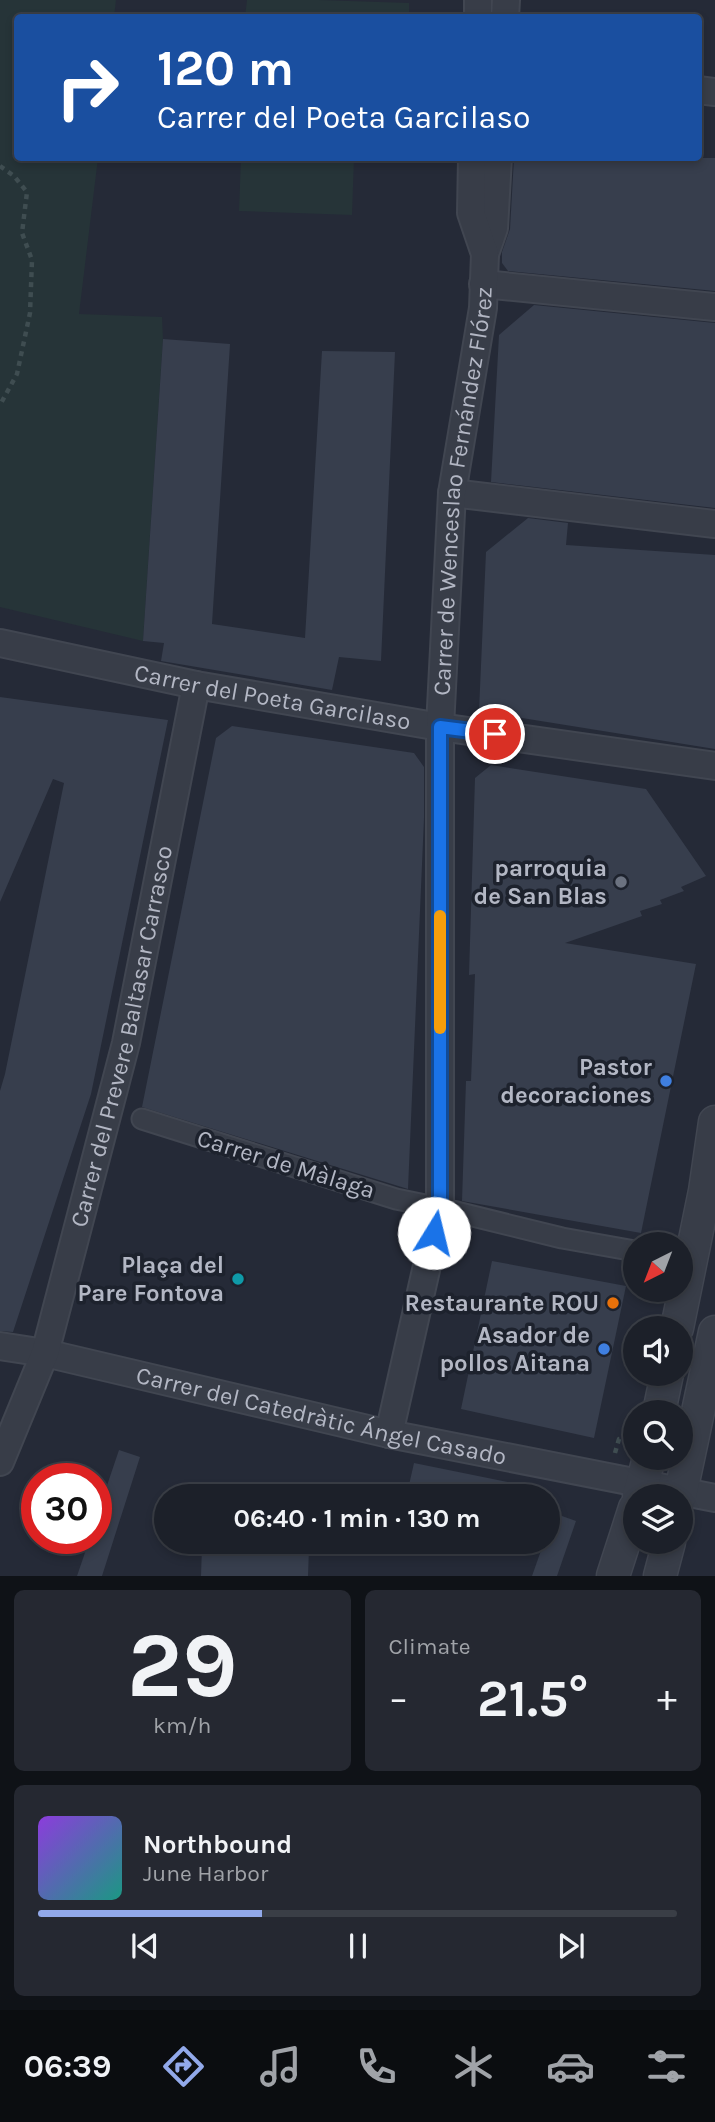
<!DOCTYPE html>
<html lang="en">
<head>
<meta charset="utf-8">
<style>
  :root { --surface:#1c2029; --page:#252831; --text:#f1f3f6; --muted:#a0a3a8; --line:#3a3e46; --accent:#92a9ea }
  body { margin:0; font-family:Karla,sans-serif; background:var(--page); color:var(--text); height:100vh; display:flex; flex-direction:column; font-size:26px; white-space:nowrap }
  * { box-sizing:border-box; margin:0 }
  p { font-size:23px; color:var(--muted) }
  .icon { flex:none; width:38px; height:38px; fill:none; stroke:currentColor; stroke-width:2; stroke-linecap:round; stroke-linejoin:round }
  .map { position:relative; height:1576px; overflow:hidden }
  .panel { display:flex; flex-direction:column; gap:14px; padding:14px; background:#0f1217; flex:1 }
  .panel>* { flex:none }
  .guide { position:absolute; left:14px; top:14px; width:688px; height:147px; border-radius:7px; box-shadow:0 4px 10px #0003,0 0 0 2px var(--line); background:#1a4fa0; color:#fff; overflow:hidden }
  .needle { width:46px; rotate:222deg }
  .fabs { position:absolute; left:623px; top:1232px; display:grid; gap:14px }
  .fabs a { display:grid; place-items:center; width:70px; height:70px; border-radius:50%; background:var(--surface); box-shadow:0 4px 10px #0003,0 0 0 2px var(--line); font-size:35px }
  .speed { position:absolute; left:21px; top:1463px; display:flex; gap:14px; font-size:35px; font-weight:700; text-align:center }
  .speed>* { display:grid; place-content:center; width:91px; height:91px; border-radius:50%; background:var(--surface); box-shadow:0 4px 10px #0003,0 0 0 2px var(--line); line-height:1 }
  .speed .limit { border:10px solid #d22; background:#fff; color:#111 }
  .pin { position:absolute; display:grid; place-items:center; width:60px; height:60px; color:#fff; margin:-30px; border:4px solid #fff; border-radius:50%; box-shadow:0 2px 7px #0007 }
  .me { position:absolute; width:77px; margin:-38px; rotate:9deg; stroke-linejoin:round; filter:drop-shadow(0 0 5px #0008) }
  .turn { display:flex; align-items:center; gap:24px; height:147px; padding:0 28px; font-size:32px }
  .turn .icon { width:91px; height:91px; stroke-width:2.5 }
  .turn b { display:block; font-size:49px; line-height:60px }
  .big { font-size:52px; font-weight:700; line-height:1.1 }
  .panel .tile { flex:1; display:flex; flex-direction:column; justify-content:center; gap:10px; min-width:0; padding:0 24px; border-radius:10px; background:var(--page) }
  .panel .dial { align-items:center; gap:0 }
  .dial b { font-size:91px; line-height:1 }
  .song { display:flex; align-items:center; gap:21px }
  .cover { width:84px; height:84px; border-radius:10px; background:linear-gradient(135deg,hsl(270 70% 55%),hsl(170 70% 35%)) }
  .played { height:7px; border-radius:4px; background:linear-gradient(90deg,var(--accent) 35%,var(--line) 35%) }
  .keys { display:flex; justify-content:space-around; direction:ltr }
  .heat { display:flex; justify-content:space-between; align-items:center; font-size:38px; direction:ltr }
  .panel .tiles { flex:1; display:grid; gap:14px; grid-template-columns:1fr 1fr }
  .tile:last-child { grid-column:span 2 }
  .trip { position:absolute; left:154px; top:1484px; width:406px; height:70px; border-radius:35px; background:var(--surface); box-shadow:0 4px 10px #0003,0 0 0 2px var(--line); font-weight:700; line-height:70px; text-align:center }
  .tabs { display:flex; height:112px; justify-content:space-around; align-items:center; background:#0b0d10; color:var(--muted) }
  .tabs .icon { width:49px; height:49px }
  .tabs .current { color:var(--accent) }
  .tabs b { font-size:32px; color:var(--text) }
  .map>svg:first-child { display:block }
  .green { fill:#263438 }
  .building { fill:#373e4d }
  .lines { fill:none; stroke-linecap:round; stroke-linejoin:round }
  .pedestrian-casing { stroke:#414651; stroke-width:23 }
  .minor-casing { stroke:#414651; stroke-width:30 }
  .tertiary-casing { stroke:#414651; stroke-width:35 }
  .path { stroke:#3f4d51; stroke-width:4.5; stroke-dasharray:5 5; stroke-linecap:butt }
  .pedestrian { stroke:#383d48; stroke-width:19 }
  .minor { stroke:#383d48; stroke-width:26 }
  .tertiary { stroke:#383d48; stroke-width:32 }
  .route-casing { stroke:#114b97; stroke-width:18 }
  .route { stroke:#1a73e8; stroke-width:12 }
  .slow { stroke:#f59e0b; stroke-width:12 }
  .worship-dot { fill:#6b7280; stroke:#1d222d; stroke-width:2.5 }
  .shop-dot { fill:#3f7fe0; stroke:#1d222d; stroke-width:2.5 }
  .culture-dot { fill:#0f9aa8; stroke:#1d222d; stroke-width:2.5 }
  .food-dot { fill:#e8710a; stroke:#1d222d; stroke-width:2.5 }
  .labels { text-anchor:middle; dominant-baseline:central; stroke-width:7; stroke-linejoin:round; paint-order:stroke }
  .street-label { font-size:24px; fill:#b3b7c4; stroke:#1d222d }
  .poi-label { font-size:24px; font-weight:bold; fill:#b3b7c4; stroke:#1d222d; text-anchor:end }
</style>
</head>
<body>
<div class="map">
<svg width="715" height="1576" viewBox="0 0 715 1576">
  <rect width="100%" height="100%" fill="#252a37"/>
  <!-- green -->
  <path class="green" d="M0,0H116L114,17L18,18V158H98L79,314L162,317L163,339L143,641L0,607Z
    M247,0H319L409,3V17H245Z
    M241,158H354L352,215L239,211Z"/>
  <!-- building -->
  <path class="building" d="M514,158H715V291L508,271L502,263V252L510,229Z
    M534,305L715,323V508L491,482L499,335Z
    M163,339L230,344L212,624L305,638L322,351L395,352L381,661L339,657L332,690L161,661L164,643L143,641Z
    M528,518L568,523L566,545L715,555V749L479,711L486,552Z
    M0,697L168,720L91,1094L13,1332L0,1331V1091L5,1074L64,783L53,779L0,902Z
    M232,726L414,753L424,767V818L408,1189L142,1107L216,738Z
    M491,765L646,789L706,876L681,887L684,891L660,900L662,904L640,911L642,916L565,943L696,964L641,1233L462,1201L466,1081H471L473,1030L475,974L469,975L475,778Z
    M492,1261L626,1286L594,1438L461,1409Z
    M119,1450L140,1457L102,1576H77L90,1538H96V1518Z
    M414,1463L523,1485L522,1496H465L409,1485Z
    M548,1511L576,1521L557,1576H532L544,1542H548Z
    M219,1542H302V1548H309L308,1576H201L202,1546H219Z"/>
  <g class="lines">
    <!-- pedestrian casing -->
    <g class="pedestrian-casing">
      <path id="pedestrian" d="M142,1119L396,1199L440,1208L562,1238L635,1251"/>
    </g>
    <!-- minor casing -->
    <g class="minor-casing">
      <g id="minor">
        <path d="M478,18V0"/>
        <path d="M505,18L506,0"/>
        <path d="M698,90L715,92"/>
        <path d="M485,254L494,228L498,158"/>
        <path d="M483,284L715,307"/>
        <path d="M452,493L715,524"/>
        <path id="s1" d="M0,643L196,685L440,727L715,766"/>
        <path id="s2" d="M0,1346L45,1353L389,1434L715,1498"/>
        <path id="s3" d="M389,1434L440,1208V727L452,493L483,308L485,254L471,213L472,158"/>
        <path id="s4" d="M0,1462L45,1353L126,1043L196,685"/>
      </g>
    </g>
    <!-- tertiary casing -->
    <g class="tertiary-casing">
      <path id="tertiary" d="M677,1328L705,1191L715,1122
        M659,1412L667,1374
        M639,1496L649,1458
        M680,1496L715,1332
        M613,1576L635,1508
        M660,1576L669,1542"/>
    </g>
    <!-- path -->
    <path class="path" d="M0,166L14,176L27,192L22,233L32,260L30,313L17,374L0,405
      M615,1453L619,1439L627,1438"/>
    <!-- pedestrian -->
    <use href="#pedestrian" class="pedestrian"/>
    <!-- minor -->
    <use href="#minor" class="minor"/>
    <!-- tertiary -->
    <use href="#tertiary" class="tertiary"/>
  </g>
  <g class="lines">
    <!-- route casing -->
    <g class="route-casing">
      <path id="route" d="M434,1233L440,1208V727L495,734"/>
    </g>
    <!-- route -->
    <use href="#route" class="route"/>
    <!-- slow -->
    <path class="slow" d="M440,916V1028"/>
  </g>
  <!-- markers -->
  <circle class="worship-dot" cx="621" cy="882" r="7"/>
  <g class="shop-dot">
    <circle cx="666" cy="1081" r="7"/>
    <circle cx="604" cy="1349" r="7"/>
  </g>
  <circle class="culture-dot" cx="238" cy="1279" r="7"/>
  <circle class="food-dot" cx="613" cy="1303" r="7"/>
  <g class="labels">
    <!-- street labels -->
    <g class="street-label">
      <text stroke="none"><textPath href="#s3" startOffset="950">Carrer de Wenceslao Fernández Flórez</textPath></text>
      <text stroke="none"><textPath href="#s1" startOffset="278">Carrer del Poeta Garcilaso</textPath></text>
      <text stroke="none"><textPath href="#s4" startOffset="444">Carrer del Prevere Baltasar Carrasco</textPath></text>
      <text transform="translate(286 1164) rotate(17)">Carrer de Màlaga</text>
      <text stroke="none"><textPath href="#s2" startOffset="329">Carrer del Catedràtic Ángel Casado</textPath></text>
    </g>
    <!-- poi labels -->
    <g class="poi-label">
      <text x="607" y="868">parroquia<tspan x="607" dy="28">de San Blas</tspan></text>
      <text x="652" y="1067">Pastor<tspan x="652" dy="28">decoraciones</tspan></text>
      <text x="224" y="1265">Plaça del<tspan x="224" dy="28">Pare Fontova</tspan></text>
      <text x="599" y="1303">Restaurante ROU</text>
      <text x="590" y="1335">Asador de<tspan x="590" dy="28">pollos Aitana</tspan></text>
    </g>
  </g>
</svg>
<div class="fabs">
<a><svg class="needle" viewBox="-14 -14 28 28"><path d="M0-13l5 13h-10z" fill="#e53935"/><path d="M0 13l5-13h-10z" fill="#a0a3a8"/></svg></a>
<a><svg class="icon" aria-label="sound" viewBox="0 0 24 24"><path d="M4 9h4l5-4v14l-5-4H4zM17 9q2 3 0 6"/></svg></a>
<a><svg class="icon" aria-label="search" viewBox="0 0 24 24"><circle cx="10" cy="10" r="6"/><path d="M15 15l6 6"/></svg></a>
<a><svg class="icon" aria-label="layers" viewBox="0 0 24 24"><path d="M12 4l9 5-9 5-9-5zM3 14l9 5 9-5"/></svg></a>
</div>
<div class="speed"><div class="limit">30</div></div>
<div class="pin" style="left:495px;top:734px;background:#d93025"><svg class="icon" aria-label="arrive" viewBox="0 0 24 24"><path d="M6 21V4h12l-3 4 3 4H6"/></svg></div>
<svg class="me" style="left:434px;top:1233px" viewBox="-20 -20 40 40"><circle r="19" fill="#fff"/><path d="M0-13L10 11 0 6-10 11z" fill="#1a73e8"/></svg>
<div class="trip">06:40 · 1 min · 130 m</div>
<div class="guide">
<div class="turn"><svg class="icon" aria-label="right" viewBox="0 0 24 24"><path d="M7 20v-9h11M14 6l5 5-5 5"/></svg><div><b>120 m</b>Carrer del Poeta Garcilaso</div></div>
</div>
</div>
<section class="panel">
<div class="tiles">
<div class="tile dial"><b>29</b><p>km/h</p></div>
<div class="tile"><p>Climate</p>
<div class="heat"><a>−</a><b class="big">21.5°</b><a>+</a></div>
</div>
<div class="tile">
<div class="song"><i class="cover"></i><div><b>Northbound</b><p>June Harbor</p></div></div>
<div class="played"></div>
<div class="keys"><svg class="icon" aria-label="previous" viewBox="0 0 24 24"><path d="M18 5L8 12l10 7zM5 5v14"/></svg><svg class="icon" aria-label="pause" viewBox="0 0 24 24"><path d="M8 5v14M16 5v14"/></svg><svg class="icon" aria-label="next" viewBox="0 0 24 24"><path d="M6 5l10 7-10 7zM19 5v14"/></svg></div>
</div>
</div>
</section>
<nav class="tabs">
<b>06:39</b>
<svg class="icon current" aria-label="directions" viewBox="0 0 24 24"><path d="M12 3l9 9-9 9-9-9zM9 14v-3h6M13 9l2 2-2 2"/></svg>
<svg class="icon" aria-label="music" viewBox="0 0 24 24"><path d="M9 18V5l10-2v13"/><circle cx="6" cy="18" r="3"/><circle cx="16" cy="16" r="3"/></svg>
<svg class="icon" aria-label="phone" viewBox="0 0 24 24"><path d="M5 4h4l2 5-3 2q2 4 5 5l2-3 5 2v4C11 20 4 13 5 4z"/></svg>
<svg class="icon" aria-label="climate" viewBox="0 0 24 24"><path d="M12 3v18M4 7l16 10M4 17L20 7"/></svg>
<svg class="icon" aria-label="car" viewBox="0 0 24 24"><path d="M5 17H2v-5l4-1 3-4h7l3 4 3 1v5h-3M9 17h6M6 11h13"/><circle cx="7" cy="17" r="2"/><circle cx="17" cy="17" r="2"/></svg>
<svg class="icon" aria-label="filters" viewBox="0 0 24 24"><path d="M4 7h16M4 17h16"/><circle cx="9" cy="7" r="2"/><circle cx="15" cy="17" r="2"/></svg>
</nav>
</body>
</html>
